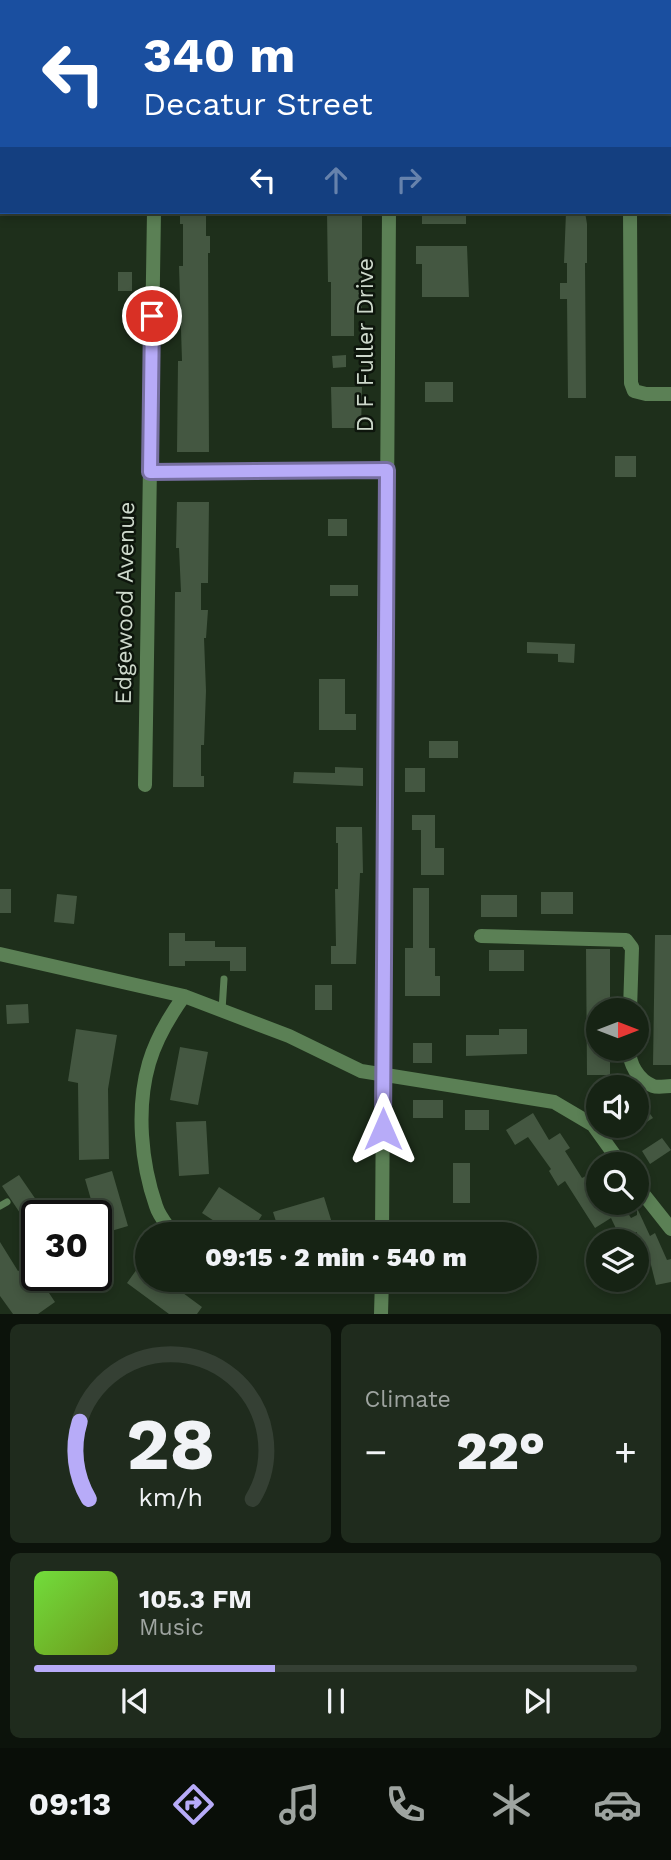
<!DOCTYPE html>
<html lang="en">
<head>
<meta charset="utf-8">
<style>
  :root { --surface:#162314; --page:#1f2b1d; --text:#f1f3f6; --muted:#9ea4a0; --line:#354034; --accent:#b7abf8 }
  body { margin:0; font-family:"Work Sans",sans-serif; background:var(--page); color:var(--text); height:100vh; display:flex; flex-direction:column; font-size:26px; white-space:nowrap }
  * { box-sizing:border-box; margin:0 }
  p { font-size:23px; color:var(--muted) }
  .icon { flex:none; width:38px; height:38px; fill:none; stroke:currentColor; stroke-width:2; stroke-linecap:round; stroke-linejoin:round }
  .map { position:relative; height:1314px; overflow:hidden }
  .side { display:flex; flex-direction:column; gap:10px; padding:10px; background:#0c130b; flex:1 }
  .side>* { flex:none }
  .hud { position:absolute; left:0px; top:0px; width:672px; height:214px; box-shadow:0 4px 10px #0003,0 0 0 2px var(--line); background:#1a4fa0; color:#fff; overflow:hidden }
  .needle { width:46px; rotate:90deg }
  .tools { position:absolute; left:586px; top:998px; display:grid; gap:14px }
  .tools a { display:grid; place-items:center; width:63px; height:63px; border-radius:50%; background:var(--surface); box-shadow:0 4px 10px #0003,0 0 0 2px var(--line); font-size:35px }
  .speed { position:absolute; left:21px; top:1200px; display:flex; gap:14px; font-size:35px; font-weight:700; text-align:center }
  .speed>* { display:grid; place-content:center; width:91px; height:91px; border-radius:50%; background:var(--surface); box-shadow:0 4px 10px #0003,0 0 0 2px var(--line); line-height:1 }
  .speed .limit { border:4px solid #111; border-radius:10px; background:#fff; color:#111 }
  .pin { position:absolute; display:grid; place-items:center; width:60px; height:60px; color:#fff; margin:-30px; border:4px solid #fff; border-radius:50%; box-shadow:0 2px 7px #0007 }
  .me { position:absolute; width:77px; margin:-38px; rotate:0deg; stroke-linejoin:round; filter:drop-shadow(0 0 5px #0008) }
  .turn { display:flex; align-items:center; gap:24px; height:147px; padding:0 28px; font-size:32px }
  .turn .icon { width:91px; height:91px; stroke-width:2.5 }
  .turn b { display:block; font-size:49px; line-height:60px }
  .lanes { display:flex; align-items:center; height:66px; padding:0 28px; background:#0003; justify-content:center; gap:35px; direction:ltr }
  .lanes .off { opacity:.35 }
  .big { font-size:52px; font-weight:800; line-height:1.1 }
  .side .card { flex:1; display:flex; flex-direction:column; justify-content:center; gap:10px; min-width:0; padding:0 24px; border-radius:10px; background:var(--page) }
  .side .dial { align-items:center; gap:0 }
  .dial svg { height:182px; overflow:visible; fill:none; stroke:var(--line); stroke-width:7; stroke-linecap:round; text-anchor:middle }
  .dial text { fill:var(--text); stroke:none }
  .song { display:flex; align-items:center; gap:21px }
  .cover { width:84px; height:84px; border-radius:10px; background:linear-gradient(135deg,hsl(100 70% 55%),hsl(80 70% 35%)) }
  .played { height:7px; border-radius:4px; background:linear-gradient(90deg,var(--accent) 40%,var(--line) 40%) }
  .keys { display:flex; justify-content:space-around; direction:ltr }
  .heat { display:flex; justify-content:space-between; align-items:center; font-size:38px; direction:ltr }
  .side .tiles { flex:1; display:grid; gap:10px; grid-template-columns:1fr 1fr }
  .card:last-child { grid-column:span 2 }
  .trip { position:absolute; left:135px; top:1222px; width:402px; height:70px; border-radius:35px; background:var(--surface); box-shadow:0 4px 10px #0003,0 0 0 2px var(--line); font-weight:800; line-height:70px; text-align:center }
  .menu { display:flex; height:112px; justify-content:space-around; align-items:center; background:#090e08; color:var(--muted) }
  .menu .icon { width:49px; height:49px }
  .menu .active { color:var(--accent) }
  .menu b { font-size:32px; color:var(--text) }
  .map>svg:first-child { display:block }
  .building { fill:#445741 }
  .lines { fill:none; stroke-linecap:round; stroke-linejoin:round }
  .service { stroke:#5b8055; stroke-width:7 }
  .minor { stroke:#5b8055; stroke-width:14 }
  .route-casing { stroke:#776fa1; stroke-width:18 }
  .route { stroke:#b7abf8; stroke-width:12 }
  .labels { text-anchor:middle; dominant-baseline:central; stroke-width:5; stroke-linejoin:round; paint-order:stroke }
  .street-label { font-size:23px; fill:#cdd8cb; stroke:#0d150c }
</style>
</head>
<body>
<div class="map">
<svg width="671" height="1314" viewBox="0 0 671 1314">
  <rect width="100%" height="100%" fill="#1e2f1b"/>
  <!-- building -->
  <path class="building" d="M180,212H206V236H210V253H208L209,452H177L178,361H182L179,266H183V224H180Z
    M327,212H362V310H354V336H331V282H328Z
    M422,212H466V224H422Z
    M566,212H585L587,224V263H585L586,398H568L567,299H560V283H567V263H564Z
    M416,246H467L469,297H422V264H416Z
    M118,272H132V291H118Z
    M346,355V367L333,368L332,356Z
    M425,382H453V402H425Z
    M331,387H362L361,428H332Z
    M615,456H636V477H615Z
    M177,502H209L208,583H201V610H208L206,638H204L206,691L204,745H201V776H204V787H173L175,592H181L179,548H176Z
    M328,519H347V536H328Z
    M330,585H358V596H330Z
    M527,642L575,644L574,663L558,662V654L527,653Z
    M319,679H345V714H356V730H319Z
    M429,741H458V758H429Z
    M335,767L363,768V786L293,783L294,772L335,773Z
    M405,768H425V792H405Z
    M412,815H435V848H444V875H421V830H412Z
    M336,827H362L363,873H360L356,964H331V946H336L335,889H338V843H336Z
    M413,888H429V948H435V976H440V996H405V948H413Z
    M0,889H11V913H0Z
    M541,892H573V914H541Z
    M57,894L77,896L74,924L54,922Z
    M481,895H517V917H481Z
    M169,933H185V941H215V947H246V971H230V961H185V966H169Z
    M655,935H671V1065H653Z
    M586,949H610V1010H598V1048H610V1075H587Z
    M489,950H524V971H489Z
    M315,985H332V1010H315Z
    M28,1004L29,1023L7,1024L6,1005Z
    M76,1029L117,1035L108,1089L109,1159L79,1160L78,1083L68,1081Z
    M499,1029H527V1054L466,1056V1035H499Z
    M413,1043H432V1063H413Z
    M180,1047L208,1052L198,1105L170,1100Z
    M413,1100H443V1118H413Z
    M646,1108L653,1118L637,1128V1113Z
    M465,1110H489V1130H465Z
    M533,1113L549,1140L560,1133L570,1148L565,1151L582,1178L586,1176L598,1197V1202H621L631,1218L637,1215V1208L650,1236L655,1233L667,1260L671,1259V1282L656,1285L648,1253L637,1258V1232L621,1239L611,1218L595,1228L565,1181L558,1186L549,1171L551,1169L528,1137L515,1145L506,1130Z
    M206,1121L209,1174L179,1176L176,1122Z
    M662,1138L671,1150L650,1164L642,1151Z
    M453,1163H470V1203H453Z
    M112,1171L128,1226L101,1234L85,1179Z
    M19,1175L41,1207L24,1219L2,1186Z
    M219,1187L262,1215L250,1234H234L202,1213Z
    M324,1197L332,1223L297,1234H280L273,1212Z
    M0,1242L18,1271L22,1269L36,1293L45,1287L55,1302L38,1314H13L0,1296Z
    M147,1255V1279H164L202,1307L197,1314H169L127,1283Z"/>
  <g class="lines">
    <!-- service -->
    <path class="service" d="M222,1010L224,979
      M0,1206L7,1202"/>
    <!-- minor -->
    <path class="minor" d="M391,2V0
      M670,133H671
      M630,212L631,383L634,391L646,394H671
      M150,472L387,470
      M145,785L154,212
      M481,936L626,940L632,948L630,1010
      M0,954L184,996L289,1036L361,1071L554,1102L593,1125L621,1164
      M629,1048C629,1064 638,1080 653,1086C658,1088 666,1086 671,1086
      M637,1186L671,1229
      M173,1234C167,1225 159,1216 156,1206C141,1163 136,1108 149,1063C156,1039 169,1017 184,996
      M382,1234L389,212
      M251,1279H273
      M381,1314L382,1279"/>
  </g>
  <g class="lines">
    <!-- route casing -->
    <g class="route-casing">
      <path id="route" d="M152,316L150,472L387,470L383,1129"/>
    </g>
    <!-- route -->
    <use href="#route" class="route"/>
  </g>
  <g class="labels">
    <!-- street labels -->
    <g class="street-label">
      <text transform="translate(365 345) rotate(-90)">D F Fuller Drive</text>
      <text transform="translate(125 603) rotate(-89)">Edgewood Avenue</text>
    </g>
  </g>
</svg>
<div class="tools">
<a><svg class="needle" viewBox="-14 -14 28 28"><path d="M0-13l5 13h-10z" fill="#e53935"/><path d="M0 13l5-13h-10z" fill="#9ea4a0"/></svg></a>
<a><svg class="icon" aria-label="sound" viewBox="0 0 24 24"><path d="M4 9h4l5-4v14l-5-4H4zM17 9q2 3 0 6"/></svg></a>
<a><svg class="icon" aria-label="search" viewBox="0 0 24 24"><circle cx="10" cy="10" r="6"/><path d="M15 15l6 6"/></svg></a>
<a><svg class="icon" aria-label="layers" viewBox="0 0 24 24"><path d="M12 4l9 5-9 5-9-5zM3 14l9 5 9-5"/></svg></a>
</div>
<div class="speed"><div class="limit">30</div></div>
<div class="pin" style="left:152px;top:316px;background:#d93025"><svg class="icon" aria-label="arrive" viewBox="0 0 24 24"><path d="M6 21V4h12l-3 4 3 4H6"/></svg></div>
<svg class="me" style="left:383px;top:1129px" viewBox="-20 -20 40 40"><path d="M0-17L14 15 0 8-14 15z" fill="#b7abf8" stroke="#fff" stroke-width="4"/></svg>
<div class="trip">09:15 · 2 min · 540 m</div>
<div class="hud">
<div class="turn"><svg class="icon" aria-label="left" viewBox="0 0 24 24"><path d="M17 20v-9H6M10 6l-5 5 5 5"/></svg><div><b>340 m</b>Decatur Street</div></div>
<div class="lanes"><svg class="icon" aria-label="left" viewBox="0 0 24 24"><path d="M17 20v-9H6M10 6l-5 5 5 5"/></svg><svg class="icon off" aria-label="ahead" viewBox="0 0 24 24"><path d="M12 20V5M6 11l6-6 6 6"/></svg><svg class="icon off" aria-label="right" viewBox="0 0 24 24"><path d="M7 20v-9h11M14 6l5 5-5 5"/></svg></div>
</div>
</div>
<section class="side">
<div class="tiles">
<div class="card dial"><svg viewBox="0 0 100 80">
<path d="M14 69A42 42 0 1 1 86 69"/>
<path d="M14 69A42 42 0 0 1 10 35" stroke="#b7abf8"/>
<text x="50" y="56" font-size="32" font-weight="700">28</text>
<text x="50" y="72" font-size="11">km/h</text>
</svg></div>
<div class="card"><p>Climate</p>
<div class="heat"><a>−</a><b class="big">22°</b><a>+</a></div>
</div>
<div class="card">
<div class="song"><i class="cover"></i><div><b>105.3 FM</b><p>Music</p></div></div>
<div class="played"></div>
<div class="keys"><svg class="icon" aria-label="previous" viewBox="0 0 24 24"><path d="M18 5L8 12l10 7zM5 5v14"/></svg><svg class="icon" aria-label="pause" viewBox="0 0 24 24"><path d="M8 5v14M16 5v14"/></svg><svg class="icon" aria-label="next" viewBox="0 0 24 24"><path d="M6 5l10 7-10 7zM19 5v14"/></svg></div>
</div>
</div>
</section>
<nav class="menu">
<b>09:13</b>
<svg class="icon active" aria-label="directions" viewBox="0 0 24 24"><path d="M12 3l9 9-9 9-9-9zM9 14v-3h6M13 9l2 2-2 2"/></svg>
<svg class="icon" aria-label="music" viewBox="0 0 24 24"><path d="M9 18V5l10-2v13"/><circle cx="6" cy="18" r="3"/><circle cx="16" cy="16" r="3"/></svg>
<svg class="icon" aria-label="phone" viewBox="0 0 24 24"><path d="M5 4h4l2 5-3 2q2 4 5 5l2-3 5 2v4C11 20 4 13 5 4z"/></svg>
<svg class="icon" aria-label="climate" viewBox="0 0 24 24"><path d="M12 3v18M4 7l16 10M4 17L20 7"/></svg>
<svg class="icon" aria-label="car" viewBox="0 0 24 24"><path d="M5 17H2v-5l4-1 3-4h7l3 4 3 1v5h-3M9 17h6M6 11h13"/><circle cx="7" cy="17" r="2"/><circle cx="17" cy="17" r="2"/></svg>
</nav>
</body>
</html>
